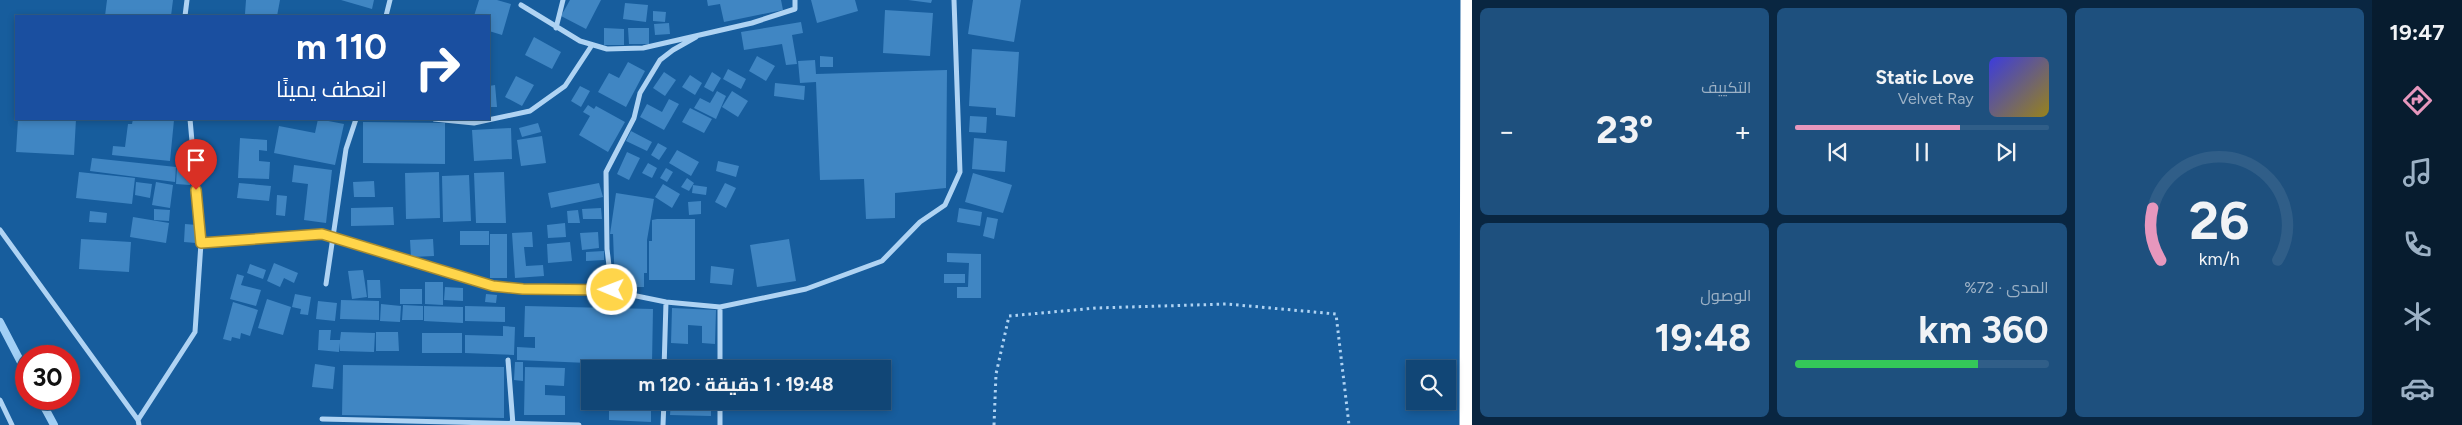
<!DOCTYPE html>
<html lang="ar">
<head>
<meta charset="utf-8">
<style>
  :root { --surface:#114676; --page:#1e507e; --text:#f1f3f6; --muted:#9cb1c5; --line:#305e88; --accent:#e797bd }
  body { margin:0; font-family:Figtree,Cairo,sans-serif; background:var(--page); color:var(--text); direction:rtl; height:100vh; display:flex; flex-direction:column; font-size:19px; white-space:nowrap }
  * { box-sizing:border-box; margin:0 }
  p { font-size:16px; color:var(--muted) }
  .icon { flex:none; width:28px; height:28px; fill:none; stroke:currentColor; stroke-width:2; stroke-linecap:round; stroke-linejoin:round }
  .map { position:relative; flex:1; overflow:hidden; direction:ltr }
  .side { display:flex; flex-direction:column; gap:8px; padding:8px; background:#092641; width:900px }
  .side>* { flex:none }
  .top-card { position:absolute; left:15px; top:15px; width:475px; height:105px; border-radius:0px; box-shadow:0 2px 8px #0003,0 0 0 1px var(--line); direction:rtl; background:#1a4fa0; color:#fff; overflow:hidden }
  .fabs { position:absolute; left:1406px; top:360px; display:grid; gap:10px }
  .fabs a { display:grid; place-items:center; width:50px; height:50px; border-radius:0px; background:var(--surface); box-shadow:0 2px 8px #0003,0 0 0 1px var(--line); font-size:25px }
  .speed { position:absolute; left:15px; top:345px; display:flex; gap:10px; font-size:25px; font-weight:700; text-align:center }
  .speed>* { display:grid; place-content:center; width:65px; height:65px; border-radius:50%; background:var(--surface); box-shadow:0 2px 8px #0003,0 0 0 1px var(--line); line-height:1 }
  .speed .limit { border:8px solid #d22; background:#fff; color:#111 }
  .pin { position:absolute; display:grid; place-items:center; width:42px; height:42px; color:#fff; margin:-51px -21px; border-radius:50% 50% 50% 0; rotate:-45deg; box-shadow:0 0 5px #0007 }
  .pin .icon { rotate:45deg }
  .me { position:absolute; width:55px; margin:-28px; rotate:271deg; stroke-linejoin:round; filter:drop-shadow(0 0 4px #0008) }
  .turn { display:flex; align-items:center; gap:18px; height:105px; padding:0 20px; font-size:22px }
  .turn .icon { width:65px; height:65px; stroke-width:2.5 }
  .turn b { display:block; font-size:35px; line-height:42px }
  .big { font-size:38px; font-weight:700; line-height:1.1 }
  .side .card { flex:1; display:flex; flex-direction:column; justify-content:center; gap:8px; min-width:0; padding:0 18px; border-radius:8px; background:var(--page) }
  .side .dial { align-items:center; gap:0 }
  .dial svg { height:130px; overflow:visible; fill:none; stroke:var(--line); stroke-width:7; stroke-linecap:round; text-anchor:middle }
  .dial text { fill:var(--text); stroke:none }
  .song { display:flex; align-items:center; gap:15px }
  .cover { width:60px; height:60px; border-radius:8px; background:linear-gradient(135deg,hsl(240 70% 55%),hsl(50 70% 35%)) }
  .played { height:5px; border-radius:2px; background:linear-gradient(90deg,var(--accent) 65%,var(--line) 65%) }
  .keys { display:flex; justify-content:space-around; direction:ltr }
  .heat { display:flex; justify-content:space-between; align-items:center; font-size:28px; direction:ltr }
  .charge { height:8px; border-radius:4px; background:linear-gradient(90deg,#34c759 72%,var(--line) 0) }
  .side .tiles { flex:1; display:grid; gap:8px; grid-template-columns:repeat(3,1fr) }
  .card:first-child { grid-row:span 2 }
  .trip { position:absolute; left:581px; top:360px; width:310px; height:50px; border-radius:0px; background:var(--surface); box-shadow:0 2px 8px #0003,0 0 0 1px var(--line); font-weight:700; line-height:50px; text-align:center; direction:rtl }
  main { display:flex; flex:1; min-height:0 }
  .dock { display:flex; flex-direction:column; width:90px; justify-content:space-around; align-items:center; background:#071c2f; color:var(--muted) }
  .dock .icon { width:35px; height:35px }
  .dock .selected { color:var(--accent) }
  .dock b { font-size:22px; color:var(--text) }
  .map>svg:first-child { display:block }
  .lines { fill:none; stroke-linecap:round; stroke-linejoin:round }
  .stream { stroke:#a1cff5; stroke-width:8 }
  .building { fill:#4086c3 }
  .path { stroke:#afd3f3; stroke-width:3; stroke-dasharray:2.5 4; stroke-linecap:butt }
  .street { stroke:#afd3f3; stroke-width:5 }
  .highway { stroke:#fff; stroke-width:15 }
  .route-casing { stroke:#a68a30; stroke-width:12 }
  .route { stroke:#ffd54a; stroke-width:9 }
</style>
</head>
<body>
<main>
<nav class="dock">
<b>19:47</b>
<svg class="icon selected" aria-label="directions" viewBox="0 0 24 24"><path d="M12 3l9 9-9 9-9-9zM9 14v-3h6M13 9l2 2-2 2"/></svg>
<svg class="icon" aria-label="music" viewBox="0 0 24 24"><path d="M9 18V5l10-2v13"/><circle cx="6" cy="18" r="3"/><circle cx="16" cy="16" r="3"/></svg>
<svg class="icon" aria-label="phone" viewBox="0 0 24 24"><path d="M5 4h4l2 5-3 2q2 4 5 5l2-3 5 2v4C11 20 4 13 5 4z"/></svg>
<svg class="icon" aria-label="climate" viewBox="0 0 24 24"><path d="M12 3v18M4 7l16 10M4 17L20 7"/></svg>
<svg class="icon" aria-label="car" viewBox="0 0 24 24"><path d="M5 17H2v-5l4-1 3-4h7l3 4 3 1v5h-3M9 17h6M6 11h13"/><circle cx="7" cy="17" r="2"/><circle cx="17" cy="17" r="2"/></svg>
</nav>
<section class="side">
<div class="tiles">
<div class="card dial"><svg viewBox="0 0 100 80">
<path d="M14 69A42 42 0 1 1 86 69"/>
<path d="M14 69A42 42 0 0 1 9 37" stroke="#e797bd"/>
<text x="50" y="56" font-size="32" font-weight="700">26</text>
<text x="50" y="72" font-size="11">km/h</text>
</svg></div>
<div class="card">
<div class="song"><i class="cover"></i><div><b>Static Love</b><p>Velvet Ray</p></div></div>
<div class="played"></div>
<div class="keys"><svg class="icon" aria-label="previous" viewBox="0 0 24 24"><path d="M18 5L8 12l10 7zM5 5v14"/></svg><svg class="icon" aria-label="pause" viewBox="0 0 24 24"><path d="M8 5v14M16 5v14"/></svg><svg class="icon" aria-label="next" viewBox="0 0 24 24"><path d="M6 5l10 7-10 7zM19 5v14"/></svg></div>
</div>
<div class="card"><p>التكييف</p>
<div class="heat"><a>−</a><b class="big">23°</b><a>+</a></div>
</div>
<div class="card"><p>المدى · 72%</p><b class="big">360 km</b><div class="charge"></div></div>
<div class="card"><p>الوصول</p><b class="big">19:48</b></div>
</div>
</section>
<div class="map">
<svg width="1472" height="425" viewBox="0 0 1472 425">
  <rect width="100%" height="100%" fill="#175d9d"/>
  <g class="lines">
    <!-- stream -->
    <path class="stream" d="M0,322L26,372
      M40,399L54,425"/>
  </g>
  <!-- building -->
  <path class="building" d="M107,0H173L171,16H105Z
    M246,0H280L277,16H251V14H245Z
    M341,0H374L372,9Z
    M479,0H497L511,4L502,35L489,31V16H474Z
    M570,0H601L586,29L561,16Z
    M707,0H781L783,10L724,22L720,4L708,6Z
    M811,0H855L858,11L817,23Z
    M908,0H932L931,3Z
    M973,0H1021L1014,42L968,34Z
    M625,3L648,5L646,22L623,19Z
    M885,10L933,13L930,56L883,53Z
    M653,11L666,12L665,22L653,21Z
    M801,22L803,33L792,35L797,64L786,65L782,44L744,50L741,32Z
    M669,23L670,34L655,35L654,24Z
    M604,28L624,29V45H604Z
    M628,28H649V44H629Z
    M534,37L561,52L552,69L525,55Z
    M972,49L1019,52L1015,117L996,115V108L969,106Z
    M757,56L775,66L766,81L749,71Z
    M820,56L833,57V67H820Z
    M815,60L816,74L947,70L946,188L895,193V218L866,219L864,179L820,180L816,82L800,83L798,61Z
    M628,62L645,71L626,107L598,92L609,73L619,78Z
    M728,69L746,79L741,89L723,79Z
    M664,72L676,80L665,96L653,88Z
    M712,72L721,78L713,92L704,87Z
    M690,75L702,83L695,95L682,87Z
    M516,76L534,85L522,106L505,97Z
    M775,83L805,86L804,100L774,96Z
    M495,85L497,107H489V86Z
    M580,86L590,91L581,107L571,101Z
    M717,91L726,96L716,119L694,108L700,98L710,103Z
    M732,91L748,101L738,117L722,107Z
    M669,99L679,104L664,130L640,117L647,104L662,112Z
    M588,105L594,109L596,106L625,122L608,152L579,135L590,116L583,112Z
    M690,108L712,119L704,133L682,122Z
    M970,116L987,117L986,133L969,132Z
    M18,119H76L74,155L16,152Z
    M133,119L174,120L170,161L112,155L113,146L125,147L128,124H132Z
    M318,119L344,124L335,165L274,153L279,126L315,133Z
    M363,122L445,123V164L363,163Z
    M538,123L541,132L522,137L519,128Z
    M511,128L512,159L474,161L472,130Z
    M631,131L652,142L647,151L626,141Z
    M542,136L546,163L521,166L517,140Z
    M240,138L267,140V151L259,150V161L270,162L269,179L238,178Z
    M974,138L1007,141L1005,172L972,169Z
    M658,143L667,148L659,160L651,155Z
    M677,150L699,162L691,176L669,163Z
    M627,152L640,158L629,180L617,174Z
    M92,158L176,167L175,182L90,171Z
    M718,161L739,166L736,177L716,171Z
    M648,163L657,168L652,178L642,173Z
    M294,165L332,170L326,223L304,220L308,184L292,182Z
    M177,166L191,167L190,185L176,184Z
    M666,168L673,172L667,182L660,178Z
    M79,172L135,178L132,204L76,198Z
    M439,172L440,218L406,219L405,173Z
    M504,172L506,223H476L474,173Z
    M973,173L1012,185L1003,213L965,202Z
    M469,175L471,221L443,222L442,176Z
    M687,178L694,183L689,191L681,187Z
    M374,181L375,197H354L353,182Z
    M136,182L152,184L150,198L135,195Z
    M156,182L173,185L170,208L152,205Z
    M239,183L271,186L269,201L237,198Z
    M599,183L603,197L551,208L548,193Z
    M725,183L736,188L726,208L715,202Z
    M663,184L680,194L672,208L655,197Z
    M693,185L707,187L706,195L692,193Z
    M616,193L654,199L647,240V273H644V287H615L613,234H610Z
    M277,195L287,196L285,216L276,215Z
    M701,201V214L689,215L688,202Z
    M393,207L394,225L351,226V208Z
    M601,208L602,219H583L582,209Z
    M959,208L982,212L980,226L957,222Z
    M154,209L170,210L169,221L154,220Z
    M578,210L580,223H568L567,211Z
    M90,211L107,213L106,223L89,222Z
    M133,217L169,223L166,243L130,237Z
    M987,217L998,219L994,239L983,236Z
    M657,219H695V280H649V241H652V220Z
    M565,223L566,237L548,238L547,225Z
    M185,224L197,225L196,243L184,242Z
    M460,231H489V245H460Z
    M532,232L533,247H524L526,266L543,265L544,276L515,278L512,233Z
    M598,232L599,248L582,250L580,233Z
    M490,234H507V278H490Z
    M81,239L131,242L129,272L79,269Z
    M433,239L434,256L411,257L410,240Z
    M789,239L796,281L757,287L750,245Z
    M570,242L572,261L548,263L547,244Z
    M604,251V260L586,261V252Z
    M947,253L981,254V298H957V287H968L969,263L947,262Z
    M274,263L298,273L294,283L284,278L280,287L267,281Z
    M250,264L266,270L263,279L247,273Z
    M711,266L734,269L732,285L710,283Z
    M363,270L367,297L352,299L348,271Z
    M237,274L244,276L241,285L261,290L256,306L230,299Z
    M944,274H965V283H944Z
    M367,280H380L381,298H368Z
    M425,282H443V305L425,304Z
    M445,287L463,288V301L444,300Z
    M400,289H422V304H400Z
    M295,294L311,297L308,315L300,314L301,309L292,307Z
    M486,294L497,295L496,303L485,302Z
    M267,299L291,307L283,335L258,328Z
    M341,300L379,301V320L340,319Z
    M318,301L337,303L335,321L316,319Z
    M233,302L258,310L250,336L241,333L240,339L232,337L231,341L223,339Z
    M381,304L401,306L400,322L380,321Z
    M403,305L423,306V320H402Z
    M424,306L463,307V323L424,321Z
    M465,306L505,307V322L465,321Z
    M525,306L653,309L652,363L612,362V364L517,360V347L535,348V337H524Z
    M672,308L716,310L715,344L702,343V326L688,325V344L671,343Z
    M503,326L515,327L514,355L465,353V335L503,336Z
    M319,330H331L330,340H340L341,332L375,333L374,352L340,351V343L339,352L318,350Z
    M376,332H398L399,351H376Z
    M422,333H462V353H422Z
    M515,362H523V381L514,380Z
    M315,364L335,367L333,389L312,387Z
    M343,365L504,367V418L342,415Z
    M525,367L565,368L564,386L545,385V395L565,396V415H524Z
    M609,401H651V422L609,420Z
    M671,401H711V416L670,415Z"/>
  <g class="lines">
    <!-- path -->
    <path class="path" d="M994,425L996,374L1009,316L1096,308L1227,304L1336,314L1349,425"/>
    <!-- street -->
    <path class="street" d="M521,5L580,41L607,49L643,48L752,23L795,9V0
      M185,16L187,0
      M386,16L390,0
      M556,28L563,0
      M434,119L474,123L530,111L565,86L592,45
      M0,230L138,420L139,425
      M201,243L322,234L493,286L523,289L612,291L666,302L720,307L806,289L882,261L920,222L945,205L960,172L954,0
      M326,284L346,149L356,119
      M612,291L607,249L606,172L634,118L640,93L660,60L673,50L696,37
      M508,360L513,425
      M664,369L666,302
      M720,369V307
      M0,400L12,425
      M322,419L579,425
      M138,420L195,332L201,243L190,119
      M663,425L664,401
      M720,425V401"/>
    <!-- highway -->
    <path class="highway" d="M1467,425L1468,0"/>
  </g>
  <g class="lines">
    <!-- route casing -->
    <g class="route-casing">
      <path id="route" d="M196,190L201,243L322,234L493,286L523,289L612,290"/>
    </g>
    <!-- route -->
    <use href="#route" class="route"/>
  </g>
</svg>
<div class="fabs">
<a><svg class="icon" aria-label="search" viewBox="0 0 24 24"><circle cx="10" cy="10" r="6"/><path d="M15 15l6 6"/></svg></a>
</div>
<div class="speed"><div class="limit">30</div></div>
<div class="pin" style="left:196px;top:190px;background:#d93025"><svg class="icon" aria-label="arrive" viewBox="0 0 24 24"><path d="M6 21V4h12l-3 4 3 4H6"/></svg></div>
<svg class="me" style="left:612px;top:290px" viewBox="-20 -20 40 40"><circle r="17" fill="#ffd54a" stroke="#fff" stroke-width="3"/><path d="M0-11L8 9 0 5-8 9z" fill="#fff"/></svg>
<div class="trip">19:48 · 1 دقيقة · 120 m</div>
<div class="top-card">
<div class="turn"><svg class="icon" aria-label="right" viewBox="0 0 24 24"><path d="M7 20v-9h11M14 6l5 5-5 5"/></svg><div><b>110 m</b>انعطف يمينًا</div></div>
</div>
</div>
</main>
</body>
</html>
